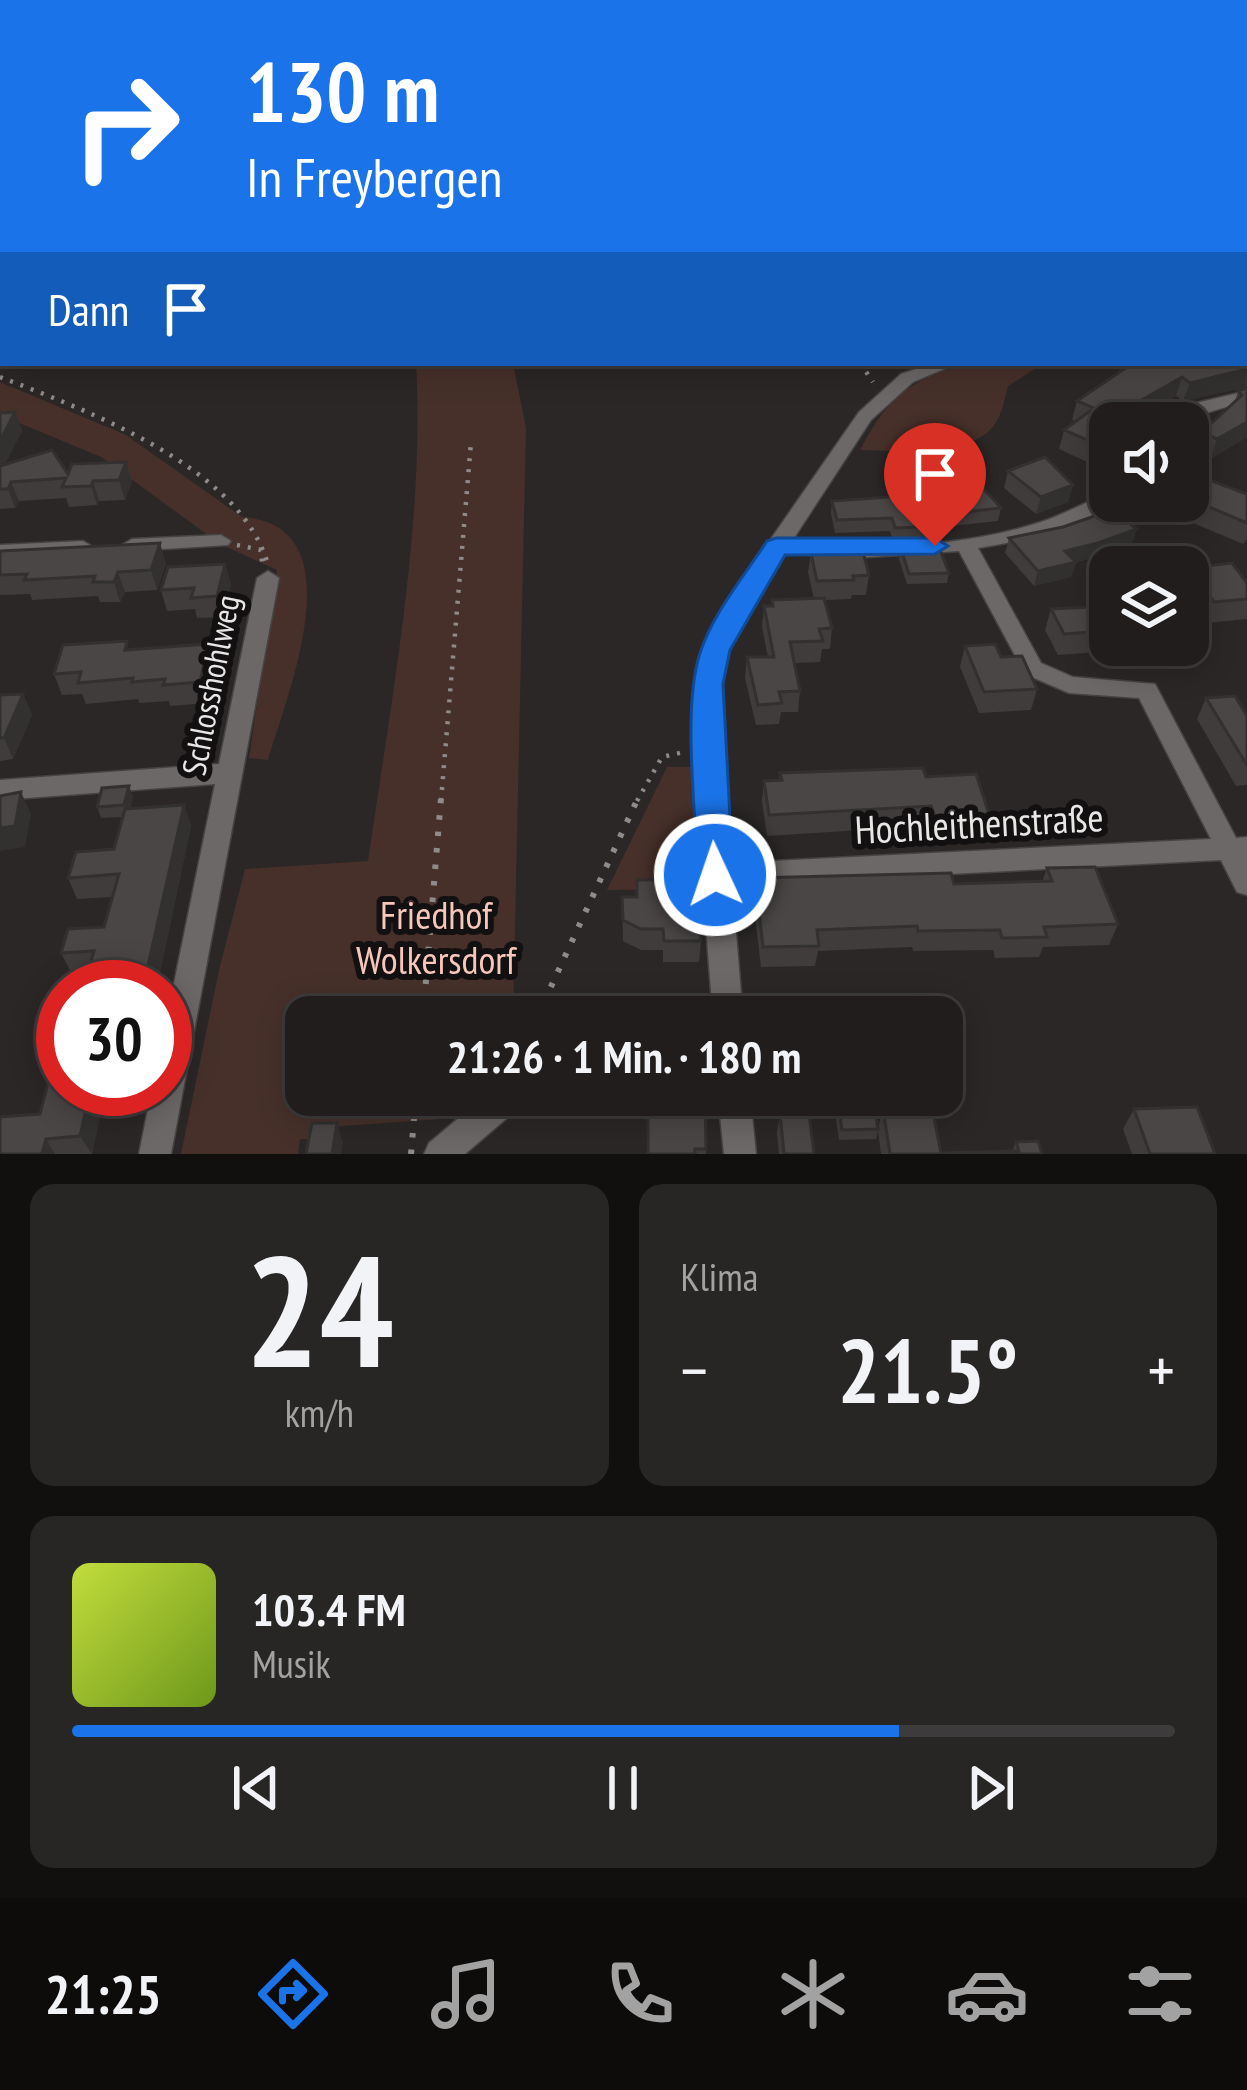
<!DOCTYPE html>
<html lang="de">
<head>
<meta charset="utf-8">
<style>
  :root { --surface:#201d1c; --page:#282625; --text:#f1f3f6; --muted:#a2a2a3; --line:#3d3b3b; --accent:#1a73e8 }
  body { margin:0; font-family:"PT Sans Narrow",sans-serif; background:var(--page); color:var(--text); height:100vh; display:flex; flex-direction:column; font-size:45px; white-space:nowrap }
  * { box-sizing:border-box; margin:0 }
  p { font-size:39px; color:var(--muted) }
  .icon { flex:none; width:66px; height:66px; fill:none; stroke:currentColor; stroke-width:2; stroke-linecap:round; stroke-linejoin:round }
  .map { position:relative; height:1154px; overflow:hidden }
  .details { display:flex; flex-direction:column; gap:30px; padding:30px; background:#12100f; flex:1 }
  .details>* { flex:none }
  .hud { position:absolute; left:0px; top:0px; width:1248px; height:366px; box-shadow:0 6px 30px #0003,0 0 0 3px var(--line); background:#1a73e8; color:#fff; overflow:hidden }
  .fabs { position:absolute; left:1089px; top:402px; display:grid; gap:24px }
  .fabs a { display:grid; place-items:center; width:120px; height:120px; border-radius:24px; background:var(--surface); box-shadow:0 6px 30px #0003,0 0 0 3px var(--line); font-size:60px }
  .speed { position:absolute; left:36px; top:960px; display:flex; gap:24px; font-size:60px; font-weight:700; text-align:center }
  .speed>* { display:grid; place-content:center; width:156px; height:156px; border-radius:50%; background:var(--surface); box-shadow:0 6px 30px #0003,0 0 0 3px var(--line); line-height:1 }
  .speed .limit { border:18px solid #d22; background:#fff; color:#111 }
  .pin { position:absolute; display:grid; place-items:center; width:102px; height:102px; color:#fff; margin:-123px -51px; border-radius:50% 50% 50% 0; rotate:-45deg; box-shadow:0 0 12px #0007 }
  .pin .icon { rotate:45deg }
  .me { position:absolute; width:132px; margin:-66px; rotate:357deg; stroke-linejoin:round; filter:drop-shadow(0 0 9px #0008) }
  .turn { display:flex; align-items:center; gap:42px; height:252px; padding:0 48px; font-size:54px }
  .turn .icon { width:156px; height:156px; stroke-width:2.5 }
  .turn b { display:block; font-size:84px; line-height:102px }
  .then { display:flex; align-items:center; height:114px; padding:0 48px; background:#0003; gap:24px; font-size:45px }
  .big { font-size:90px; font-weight:600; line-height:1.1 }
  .details .widget { flex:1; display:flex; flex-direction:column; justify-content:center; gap:18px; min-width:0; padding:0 42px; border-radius:24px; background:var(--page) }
  .details .dial { align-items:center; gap:0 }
  .dial b { font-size:156px; line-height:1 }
  .song { display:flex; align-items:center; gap:36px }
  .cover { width:144px; height:144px; border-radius:18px; background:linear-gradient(135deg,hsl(70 70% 55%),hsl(80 70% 35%)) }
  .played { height:12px; border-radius:6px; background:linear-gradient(90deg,var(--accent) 75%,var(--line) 75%) }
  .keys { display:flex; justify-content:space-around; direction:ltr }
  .heat { display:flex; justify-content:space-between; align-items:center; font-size:66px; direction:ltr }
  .details .tiles { flex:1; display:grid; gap:30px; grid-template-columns:1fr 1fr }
  .widget:last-child { grid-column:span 2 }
  .trip { position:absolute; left:285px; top:996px; width:678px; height:120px; border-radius:24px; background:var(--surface); box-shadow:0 6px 30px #0003,0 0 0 3px var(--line); font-weight:600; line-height:120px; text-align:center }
  .dock { display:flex; height:192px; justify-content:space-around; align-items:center; background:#0d0c0b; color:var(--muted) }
  .dock .icon { width:84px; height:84px }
  .dock .on { color:var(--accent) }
  .dock b { font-size:54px; color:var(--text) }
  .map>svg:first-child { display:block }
  .green { fill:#47302a }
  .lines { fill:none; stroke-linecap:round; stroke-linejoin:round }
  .minor-casing { stroke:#464443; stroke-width:3 }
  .path-far2 { stroke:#8e8b8a; stroke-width:3; stroke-dasharray:1.5 4.5; stroke-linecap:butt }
  .path-far1 { stroke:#8e8b8a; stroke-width:4.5; stroke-dasharray:3 8; stroke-linecap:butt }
  .path { stroke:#8e8b8a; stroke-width:6; stroke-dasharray:4.5 12; stroke-linecap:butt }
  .minor { fill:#6b6867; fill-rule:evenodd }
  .wall { fill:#3f3c3b }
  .shaded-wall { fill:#333130 }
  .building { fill:#494645; stroke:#333130; stroke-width:3 }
  .route { fill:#1a73e8; stroke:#114b97; stroke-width:3 }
  .labels { text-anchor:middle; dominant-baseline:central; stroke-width:12; stroke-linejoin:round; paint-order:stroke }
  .street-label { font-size:33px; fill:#e9e7e6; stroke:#121010 }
  .near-street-label { font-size:39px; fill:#e9e7e6; stroke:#121010 }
  .near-park-label { font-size:39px; fill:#f7c7bc; stroke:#121010 }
</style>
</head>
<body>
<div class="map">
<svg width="1247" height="1154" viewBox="0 0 1247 1154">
  <rect width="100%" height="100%" fill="#2a2726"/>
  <!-- green -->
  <path class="green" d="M416,363H513L526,428L513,1017H306V1095H476L455,1118L328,1127L326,1139H300L298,1154H181L219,970L245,869L368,861C391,701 425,523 416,363Z
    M968,363H1044L1008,386C1004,401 1002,418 990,430C964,456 894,451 860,450C890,395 908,381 968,363Z
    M0,382L126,435L242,517C359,524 286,697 268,760L249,758L277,570L220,544L101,457L0,415Z
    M667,767H695L702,889L607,890Z"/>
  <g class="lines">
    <!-- minor casing -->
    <g class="minor-casing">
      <path id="minor" d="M1247,304V314L1245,315V305Z
        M934,363H958L913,382L871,420L792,541C872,551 964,547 1041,522C1065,514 1087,501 1110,493V501L1117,503C1073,527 1028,541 978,548L1041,663L1073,677L1155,684L1236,838L1247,837V895L1237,892L1221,860L732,885L743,1017H713L702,875L694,714L704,650L766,546L859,412L901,374ZM959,551L1025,674L1069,693L1139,698L1211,839L730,863L718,714L726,650L784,553L853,558Z
        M1247,391V401C1218,408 1184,423 1156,423L1183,406Z
        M221,535L231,541L228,545L132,551L122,545L132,539Z
        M83,541L93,547L90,552L0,557V545Z
        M268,571L279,578L171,1154H139L152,1089H165V1027L215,784L0,800V780L219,764L257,578Z
        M486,1095H526L521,1106L465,1154H424L429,1143Z
        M718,1095H750L756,1154H724Z"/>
    </g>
    <!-- path-far2 -->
    <path class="path-far2" d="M658,0L663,3
      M224,3L254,0"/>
    <!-- path-far1 -->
    <path class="path-far1" d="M860,363L873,382
      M0,377C88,411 241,467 268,565
      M237,545L261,550L262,562
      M441,801L471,442
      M637,801L662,757L684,752"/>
    <!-- path -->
    <path class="path" d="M423,1017L441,798
      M537,1017L638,798
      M411,1154L416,1095"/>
    <!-- minor -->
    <use href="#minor" class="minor"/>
  </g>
  <!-- wall -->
  <path class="wall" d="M1247,338V387L1183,401L1176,396L1144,414L1110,423V445L1087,462L1059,449L1064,430L1075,421L1072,420L1077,401L1245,363Z
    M1247,388V437L1210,459L1195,451L1202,432L1235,402L1238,391Z
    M15,412L22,431L5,464L68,474L126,462L132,481L125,500L99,501L97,505L69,507L66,498L19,501L15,508L0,509V413Z
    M1008,471L1073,485L1068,502L1036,514L1004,488Z
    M1188,472L1247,494V539L1243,544L1177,516L1171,522L1142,509V501H1188Z
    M889,494L1001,508L998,521L933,528L931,539L893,541L890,531L835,533L831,513L832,501L889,497Z
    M1009,538L1132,544L1093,558L1076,562L1071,577L1034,586L1005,553Z
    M901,549L949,573L947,583L907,584L899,559Z
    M0,551L166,563L157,590L125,592L120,602H100L98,596L32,600L30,594L0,595Z
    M811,553L869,575L866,595H852L851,599L825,600L832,628L830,649H822L820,662L795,663L800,691L798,712H781L779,724L756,725L745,678L747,657H768L762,627L764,606H772V600L814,599L808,572Z
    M225,564L231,584L223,617L197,618L195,609L167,611L161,590Z
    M1188,568L1247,583V619L1206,623L1198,611L1188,612Z
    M1110,577V615L1100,598L1107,578Z
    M1051,609L1106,631L1099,652L1058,655L1045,630Z
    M965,646L1001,657L1037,689L1031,710L979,713L960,667Z
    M130,650L215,665L207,703L170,706L169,701L139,703L138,699L86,704L82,694L62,695L54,674Z
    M23,694L32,715L13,759L0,761V695Z
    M1206,698L1247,716V785L1236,786L1197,719Z
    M780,773L926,777L989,814L984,834L930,837L926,826L767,836L762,801L764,781L779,780Z
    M133,796L130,809L184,805L191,826L157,987H93L88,973L72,974L61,953L104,927L113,897L77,899L68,878L114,849L123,817L101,818L97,807Z
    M1047,868L1118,924L1109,945L1043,947L1039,957L995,958L993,950L913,951L912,947L818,951L815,966L761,967L753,898L755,878L954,884L1042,882Z
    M622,897L701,941L699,962H663V950H641L623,941Z
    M63,1024L120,1089L116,1110L101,1111L92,1154H0L40,1114Z
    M641,1095H705L706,1154H648V1113H641Z
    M836,1095L878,1127L883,1109L941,1153L1012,1151L1016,1142L1042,1154H881L878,1131L876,1139L839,1140L834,1105Z
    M1134,1109L1215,1154H1132L1123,1129Z
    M780,1113L814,1154H779L777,1133Z"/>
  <!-- shaded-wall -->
  <path class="shaded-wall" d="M1247,369L1246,387L1183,401L1190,383Z
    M1182,377L1176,396L1144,414L1141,423H1120L1140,401Z
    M15,412L22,431L5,464L0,486V441Z
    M1247,422V437L1210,459L1217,439Z
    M1110,430V445L1087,462L1092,442Z
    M126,462L132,481L125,500L119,480Z
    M93,481L99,501L97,505L91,486Z
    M11,482L19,501L15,508L8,489Z
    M1073,485L1068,502L1036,514L1041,497Z
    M1180,501H1183L1177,516L1171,522Z
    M1137,529L1132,544L1093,558L1076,562L1071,577L1034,586L1038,571L1065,551Z
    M160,543L166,563L157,590L151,570Z
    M225,564L231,584L223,617L217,596Z
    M118,572L125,592L120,602L114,582Z
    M208,644L215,665L207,703L200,682Z
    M23,694L32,715L13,759L4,738Z
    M129,786L133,796L128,816L124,805Z
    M21,792L31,814L25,847L0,851V828Z
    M184,805L191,826L157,987H154L147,970Z
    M105,1089H120L116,1110L105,1090Z
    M90,1091L101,1111L92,1154L80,1136Z
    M337,1123L343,1143L341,1154H332Z
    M46,1139L55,1154H42Z"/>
  <!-- building -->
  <path class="building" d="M1245,338H1247V369L1190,383L1182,377L1140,401L1147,404L1120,423H1110V430L1092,442L1064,430L1094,408L1077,401L1133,363H1245Z
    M1247,388V422L1217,439L1202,432L1242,395L1238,391Z
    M15,412L0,441V413Z
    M52,450L68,474L72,464L126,462L119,480L93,481L91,486L62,487L66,478L11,482L8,489H0V466Z
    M1045,457L1073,485L1041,497L1008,471Z
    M1188,472L1247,494V523L1188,498Z
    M974,478L1001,508L929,516L933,526L920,527L895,528L892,518L837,520L832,501L891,497L889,494Z
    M1112,510L1137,529L1098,543L1065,551L1076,562L1038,571L1009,538L1063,527Z
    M160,543L151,570L118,572L114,582H93L95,576L24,580L27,574L0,575V551Z
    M939,547L949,573L909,574L901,549Z
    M863,552L869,575L853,576L854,580L817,581L811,553Z
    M1232,563L1247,583V599L1214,602L1206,591L1188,592V568Z
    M225,564L217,596L191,598L194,588L161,590L168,567Z
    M824,598L832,628L819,629L823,641L790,642L800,691L779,692L782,703L758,705L747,657H774L764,606H773L772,600Z
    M1092,607L1106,631L1064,634L1051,609Z
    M127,641L125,650L208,644L200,682L163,685L165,679L132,682L133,678L78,683L81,672L54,674L63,645Z
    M995,644L1001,657L1022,656L1037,689L984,692L965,646Z
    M23,694L4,738H0V695Z
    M1235,696L1247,716V765L1206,698Z
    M923,768L926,777L976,774L989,814L935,816L931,806L769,815L764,781L782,780L780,773Z
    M129,786L124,805L97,807L102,788Z
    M21,792L15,826L0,828V796Z
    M184,805L147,970L87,974L94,951L61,953L68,929L104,927L119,874L68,878L76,852L114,849L125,809Z
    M1095,867L1118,924L1044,927L1047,937L1002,938L1000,930L918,931L917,926L817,930L819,946L763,947L755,878L951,873L954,884L1052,881L1047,868Z
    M697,879L701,941H664L663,929H641L623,920L622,897H637V880Z
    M626,1015H702V1017H626Z
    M63,1024V1089L105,1090L90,1091L80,1136L46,1139L42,1154H0V1117L40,1114Z
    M648,1095H705L706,1149H695V1154H648Z
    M837,1095H872L878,1129L842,1130Z
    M1197,1107L1215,1154H1150L1134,1109Z
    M932,1108L941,1153L1019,1151L1016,1142L1038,1141L1042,1154H890L883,1109Z
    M780,1113H809L814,1154H784Z
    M312,1123H337L332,1154H306Z"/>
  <!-- route -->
  <path class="route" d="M776,538H935L948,546L935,554L785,555L730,650L723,684L733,875L728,886L715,890L703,886L698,875C696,814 682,708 700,653C713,613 745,575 767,541Z"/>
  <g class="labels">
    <!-- street labels -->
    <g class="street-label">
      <text transform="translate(210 685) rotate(-79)">Schlosshohlweg</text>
    </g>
    <!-- near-street labels -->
    <g class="near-street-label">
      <text transform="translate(979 823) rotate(-3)">Hochleithenstraße</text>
    </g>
    <!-- near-park labels -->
    <g class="near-park-label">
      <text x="436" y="914">Friedhof<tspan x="436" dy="45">Wolkersdorf</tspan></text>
    </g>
  </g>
</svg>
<div class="fabs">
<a><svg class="icon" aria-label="sound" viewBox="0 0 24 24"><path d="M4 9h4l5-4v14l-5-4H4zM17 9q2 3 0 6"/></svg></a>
<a><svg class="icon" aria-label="layers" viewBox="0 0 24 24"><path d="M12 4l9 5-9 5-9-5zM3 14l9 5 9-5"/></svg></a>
</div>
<div class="speed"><div class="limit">30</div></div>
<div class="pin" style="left:935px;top:546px;background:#d93025"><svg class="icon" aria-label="arrive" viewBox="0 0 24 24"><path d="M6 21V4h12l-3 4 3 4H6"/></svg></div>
<svg class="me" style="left:715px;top:875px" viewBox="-20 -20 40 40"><circle r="17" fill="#1a73e8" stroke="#fff" stroke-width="3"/><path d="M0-11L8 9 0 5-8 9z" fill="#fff"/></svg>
<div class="trip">21:26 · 1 Min. · 180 m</div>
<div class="hud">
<div class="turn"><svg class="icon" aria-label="right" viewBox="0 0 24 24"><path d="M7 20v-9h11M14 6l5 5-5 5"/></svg><div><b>130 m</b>In Freybergen</div></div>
<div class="then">Dann<svg class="icon" aria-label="arrive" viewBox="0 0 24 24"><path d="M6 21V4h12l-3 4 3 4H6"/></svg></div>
</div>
</div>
<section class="details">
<div class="tiles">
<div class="widget dial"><b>24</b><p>km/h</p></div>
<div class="widget"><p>Klima</p>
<div class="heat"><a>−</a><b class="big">21.5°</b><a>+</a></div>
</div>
<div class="widget">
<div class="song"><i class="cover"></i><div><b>103.4 FM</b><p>Musik</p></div></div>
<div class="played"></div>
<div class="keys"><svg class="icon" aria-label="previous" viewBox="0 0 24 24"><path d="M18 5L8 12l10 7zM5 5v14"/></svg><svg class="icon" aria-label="pause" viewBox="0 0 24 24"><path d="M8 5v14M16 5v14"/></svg><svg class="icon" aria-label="next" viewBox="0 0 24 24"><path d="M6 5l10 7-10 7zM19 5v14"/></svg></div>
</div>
</div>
</section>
<nav class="dock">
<b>21:25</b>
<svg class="icon on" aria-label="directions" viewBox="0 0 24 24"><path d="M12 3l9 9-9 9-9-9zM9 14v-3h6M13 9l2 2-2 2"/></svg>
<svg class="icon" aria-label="music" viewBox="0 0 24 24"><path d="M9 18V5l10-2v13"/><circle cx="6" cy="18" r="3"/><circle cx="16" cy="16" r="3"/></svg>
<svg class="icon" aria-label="phone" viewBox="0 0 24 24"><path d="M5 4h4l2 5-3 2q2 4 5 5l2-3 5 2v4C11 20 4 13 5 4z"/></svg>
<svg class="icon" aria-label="climate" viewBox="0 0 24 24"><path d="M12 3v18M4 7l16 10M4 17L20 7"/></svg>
<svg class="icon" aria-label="car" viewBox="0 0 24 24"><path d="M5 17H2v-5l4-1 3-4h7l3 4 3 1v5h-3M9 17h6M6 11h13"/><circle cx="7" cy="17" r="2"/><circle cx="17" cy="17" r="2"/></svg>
<svg class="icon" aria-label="filters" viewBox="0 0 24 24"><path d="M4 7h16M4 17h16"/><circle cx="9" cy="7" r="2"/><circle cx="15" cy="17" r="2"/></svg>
</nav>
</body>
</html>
